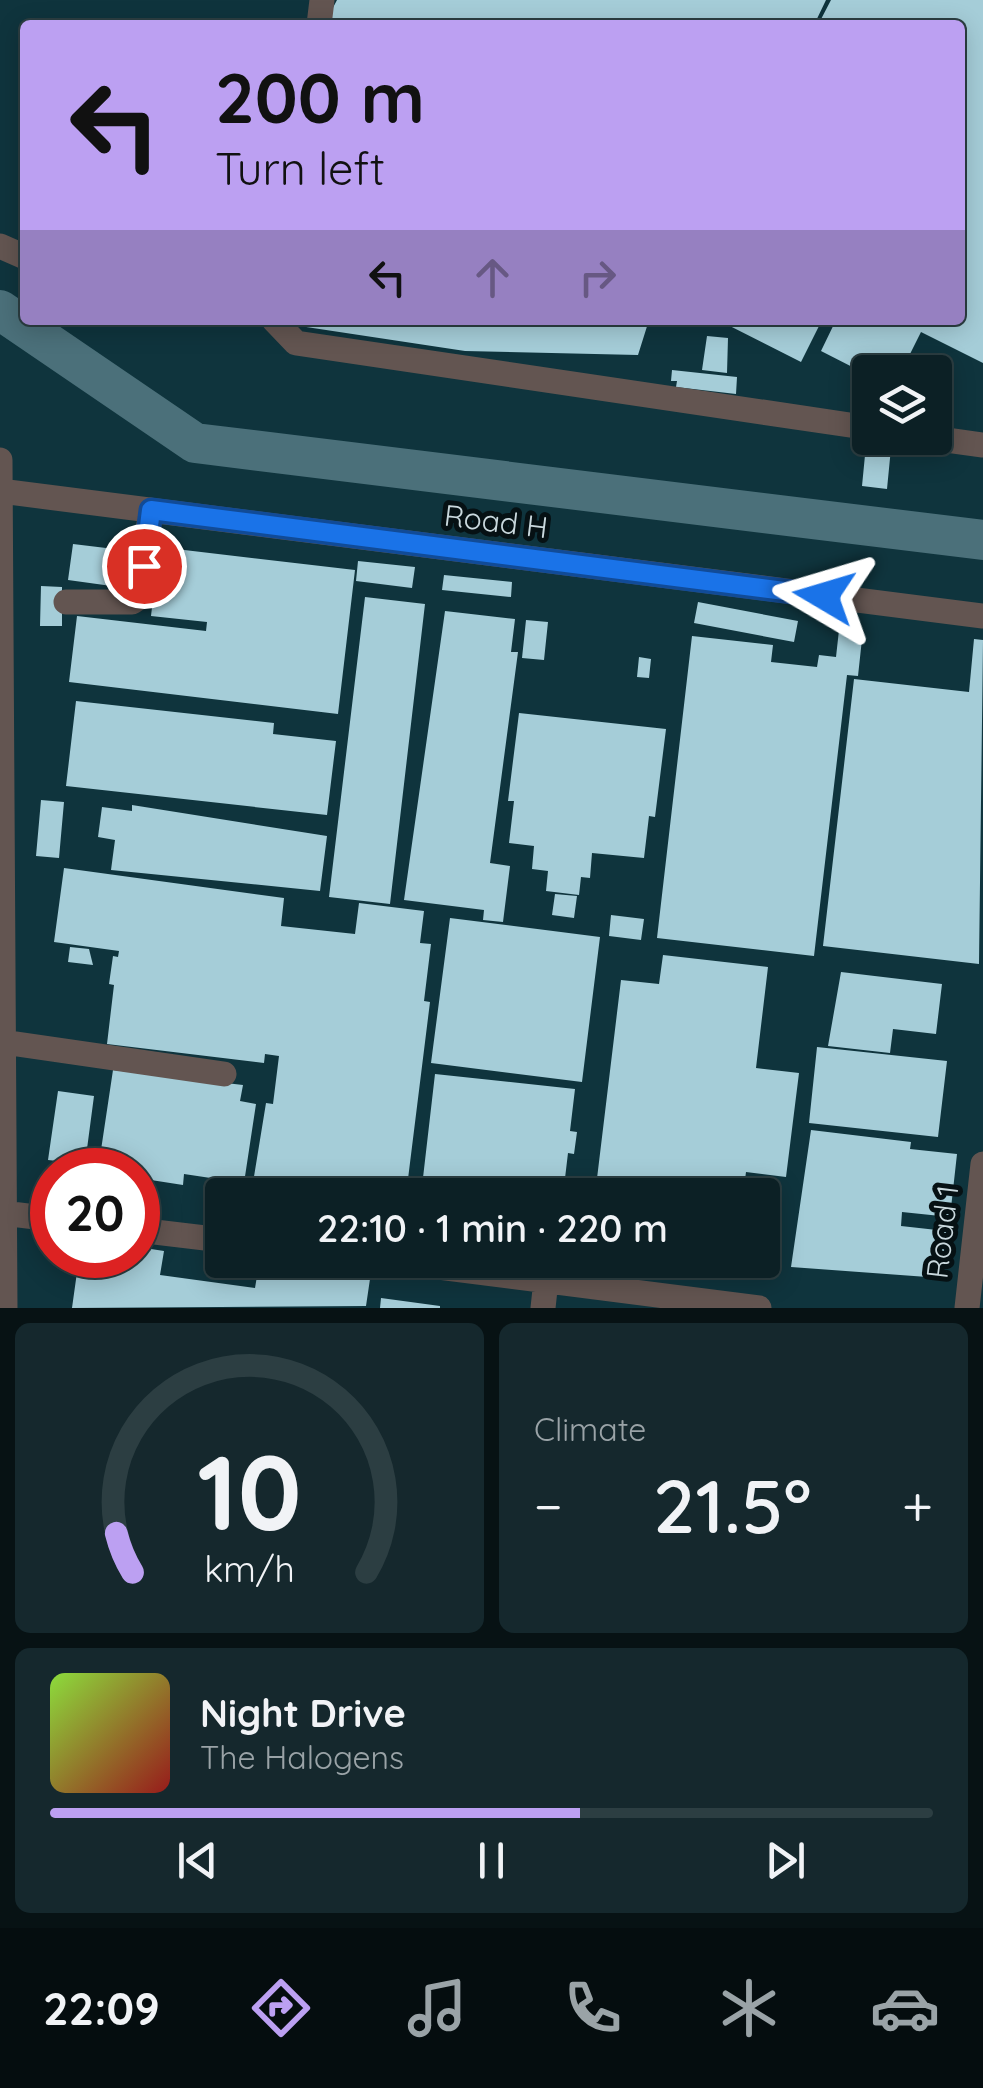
<!DOCTYPE html>
<html lang="en">
<head>
<meta charset="utf-8">
<style>
  :root { --surface:#0c2025; --page:#15282d; --text:#f1f3f6; --muted:#9aa3a7; --line:#2c3e42; --accent:#bca0f2 }
  body { margin:0; font-family:Quicksand,sans-serif; background:var(--page); color:var(--text); height:100vh; display:flex; flex-direction:column; font-size:38px; white-space:nowrap }
  * { box-sizing:border-box; margin:0 }
  p { font-size:32px; color:var(--muted) }
  .icon { flex:none; width:55px; height:55px; fill:none; stroke:currentColor; stroke-width:2; stroke-linecap:round; stroke-linejoin:round }
  .map { position:relative; height:1308px; overflow:hidden }
  .details { display:flex; flex-direction:column; gap:15px; padding:15px; background:#071214; flex:1 }
  .details>* { flex:none }
  .hud { position:absolute; left:20px; top:20px; width:945px; height:305px; border-radius:10px; box-shadow:0 5px 25px #0003,0 0 0 2px var(--line); background:#bca0f2; color:#111; overflow:hidden }
  .tools { position:absolute; left:852px; top:355px; display:grid; gap:20px }
  .tools a { display:grid; place-items:center; width:100px; height:100px; border-radius:10px; background:var(--surface); box-shadow:0 5px 25px #0003,0 0 0 2px var(--line); font-size:50px }
  .speed { position:absolute; left:30px; top:1148px; display:flex; gap:20px; font-size:50px; font-weight:700; text-align:center }
  .speed>* { display:grid; place-content:center; width:130px; height:130px; border-radius:50%; background:var(--surface); box-shadow:0 5px 25px #0003,0 0 0 2px var(--line); line-height:1 }
  .speed .limit { border:15px solid #d22; background:#fff; color:#111 }
  .pin { position:absolute; display:grid; place-items:center; width:85px; height:85px; color:#fff; margin:-42px; border:5px solid #fff; border-radius:50%; box-shadow:0 2px 10px #0007 }
  .me { position:absolute; width:110px; margin:-55px; rotate:277deg; stroke-linejoin:round; filter:drop-shadow(0 0 8px #0008) }
  .turn { display:flex; align-items:center; gap:35px; height:210px; padding:0 30px; font-size:45px }
  .turn .icon { width:130px; height:130px; stroke-width:2.5 }
  .turn b { display:block; font-size:70px; line-height:85px }
  .lanes { display:flex; align-items:center; height:95px; padding:0 30px; background:#0003; justify-content:center; gap:50px; direction:ltr }
  .lanes .off { opacity:.35 }
  .big { font-size:75px; font-weight:600; line-height:1.1 }
  .details .tile { flex:1; display:flex; flex-direction:column; justify-content:center; gap:15px; min-width:0; padding:0 35px; border-radius:15px; background:var(--page) }
  .details .dial { align-items:center; gap:0 }
  .dial svg { height:260px; overflow:visible; fill:none; stroke:var(--line); stroke-width:7; stroke-linecap:round; text-anchor:middle }
  .dial text { fill:var(--text); stroke:none }
  .song { display:flex; align-items:center; gap:30px }
  .cover { width:120px; height:120px; border-radius:15px; background:linear-gradient(135deg,hsl(90 70% 55%),hsl(0 70% 35%)) }
  .played { height:10px; border-radius:5px; background:linear-gradient(90deg,var(--accent) 60%,var(--line) 60%) }
  .keys { display:flex; justify-content:space-around; direction:ltr }
  .heat { display:flex; justify-content:space-between; align-items:center; font-size:55px; direction:ltr }
  .details .tiles { flex:1; display:grid; gap:15px; grid-template-columns:1fr 1fr }
  .tile:last-child { grid-column:span 2 }
  .trip { position:absolute; left:205px; top:1178px; width:575px; height:100px; border-radius:10px; background:var(--surface); box-shadow:0 5px 25px #0003,0 0 0 2px var(--line); font-weight:600; line-height:100px; text-align:center }
  .menu { display:flex; height:160px; justify-content:space-around; align-items:center; background:#050d0f; color:var(--muted) }
  .menu .icon { width:70px; height:70px }
  .menu .current { color:var(--accent) }
  .menu b { font-size:45px; color:var(--text) }
  .map>svg:first-child { display:block }
  .built { fill:#0f343d; fill-rule:evenodd }
  .lines { fill:none; stroke-linecap:round; stroke-linejoin:round }
  .river { stroke:#4b707a; stroke-width:40 }
  .building { fill:#a5cdd8 }
  .minor { stroke:#635551; stroke-width:25 }
  .route-casing { stroke:#114b97; stroke-width:25 }
  .route { stroke:#1a73e8; stroke-width:18 }
  .labels { text-anchor:middle; dominant-baseline:central; stroke-width:10; stroke-linejoin:round; paint-order:stroke }
  .street-label { font-size:30px; fill:#cad9de; stroke:#061114 }
</style>
</head>
<body>
<div class="map">
<svg width="983" height="1308" viewBox="0 0 983 1308">
  <rect width="100%" height="100%" fill="#102a31"/>
  <!-- built -->
  <path class="built" d="M0,0H983V1308H0ZM25,25H960V320H25ZM870,372H935V438H870ZM52,1170H138V1255H52ZM222,1195H762V1260H222Z"/>
  <g class="lines">
    <!-- river -->
    <path class="river" d="M0,310L195,443L983,540"/>
  </g>
  <!-- building -->
  <path class="building" d="M337,0H826L814,25H328L325,23Z
    M831,0H983V363L921,332L901,372L870,376L821,351L836,320H960V25H818Z
    M293,320H649L638,355L465,351L293,325Z
    M718,320H822L801,362Z
    M707,336L728,338L727,373L702,370Z
    M672,370L737,377L736,394L676,387L677,381H671Z
    M866,445L891,448L887,489L862,486Z
    M73,544L131,551L126,588L68,580Z
    M159,547L355,570L338,714L69,682L77,616L206,631L207,622L151,616Z
    M358,561L415,567L412,588L356,581Z
    M444,575L512,582L511,597L442,590Z
    M41,586L62,587V626H40Z
    M365,597L425,604L390,904L329,897Z
    M698,602L798,621L794,642L694,623Z
    M445,611L515,619L511,652H518L490,863L510,866L503,922L483,920L484,910L404,900Z
    M526,620L548,622L544,660L522,658Z
    M839,630L853,632L852,638L862,639L858,676L847,675L814,956L657,938L692,636L773,645L771,662L817,667L819,655L836,657Z
    M974,639L983,640L979,964L823,946L854,679L969,692Z
    M639,657L651,659L649,678L637,677Z
    M76,701L274,723L273,734L336,741L327,815L66,786Z
    M519,713L666,729L655,817L649,816L644,858L592,853L590,878L581,877L579,895L546,891L548,871L532,869L534,846L509,843L514,801H508Z
    M41,800L64,802L59,858L36,856Z
    M132,805L327,836L320,891L111,870L115,840L98,837L102,807L132,811Z
    M64,868L284,898L281,926L355,934L359,903L424,911L420,943L431,944L424,1001L430,1002L406,1195H251L266,1103L273,1104L279,1056L265,1054L264,1063L107,1044L114,985L109,984L113,956L118,957L119,951L54,942Z
    M555,894L577,896L574,918L552,915Z
    M611,915L644,919L641,940L609,936Z
    M450,918L600,937L582,1082L431,1063Z
    M70,947L89,949L93,965L68,962Z
    M663,955L768,967L756,1068L799,1073L786,1177L746,1172L743,1195H595L621,980L659,984Z
    M841,972L942,984L936,1034L893,1029L890,1053L828,1046Z
    M817,1047L947,1061L938,1137L809,1123Z
    M113,1070L243,1085L240,1101L256,1104L244,1183L184,1174L183,1185L138,1178V1170H98Z
    M435,1074L575,1089L570,1131L577,1132L574,1154L568,1153L563,1195H421Z
    M58,1091L94,1096L85,1164L48,1160Z
    M811,1130L911,1142L910,1149L957,1154L950,1217L902,1212L901,1226L946,1231L941,1278L791,1267Z
    M208,1191L222,1194V1223L203,1220Z
    M762,1229L779,1231L773,1273L734,1269L735,1260H762Z
    M138,1247L164,1251L160,1275L255,1288L259,1264L370,1279L366,1306L72,1308L78,1265L96,1267L97,1255H138Z
    M381,1298L440,1306V1308H380Z"/>
  <g class="lines">
    <!-- minor -->
    <path class="minor" d="M319,25L322,0
      M0,246L25,257
      M274,320L296,343L870,428
      M932,438L983,445
      M0,460L5,1308
      M0,491L983,616
      M66,602H132L138,598L151,510
      M3,1042L224,1074
      M3,1213L52,1219
      M138,1230L222,1240
      M383,1260L759,1308
      M543,1308L546,1280
      M967,1308L983,1164"/>
  </g>
  <g class="lines">
    <!-- route casing -->
    <g class="route-casing">
      <path id="route" d="M144,566L151,510L824,596"/>
    </g>
    <!-- route -->
    <use href="#route" class="route"/>
  </g>
  <g class="labels">
    <!-- street labels -->
    <g class="street-label">
      <text transform="translate(496 521) rotate(7)">Road H</text>
      <text transform="translate(942 1232) rotate(-83)">Road 1</text>
    </g>
  </g>
</svg>
<div class="tools">
<a><svg class="icon" aria-label="layers" viewBox="0 0 24 24"><path d="M12 4l9 5-9 5-9-5zM3 14l9 5 9-5"/></svg></a>
</div>
<div class="speed"><div class="limit">20</div></div>
<div class="pin" style="left:144px;top:566px;background:#d93025"><svg class="icon" aria-label="arrive" viewBox="0 0 24 24"><path d="M6 21V4h12l-3 4 3 4H6"/></svg></div>
<svg class="me" style="left:824px;top:596px" viewBox="-20 -20 40 40"><path d="M0-17L14 15 0 8-14 15z" fill="#1a73e8" stroke="#fff" stroke-width="4"/></svg>
<div class="trip">22:10 · 1 min · 220 m</div>
<div class="hud">
<div class="turn"><svg class="icon" aria-label="left" viewBox="0 0 24 24"><path d="M17 20v-9H6M10 6l-5 5 5 5"/></svg><div><b>200 m</b>Turn left</div></div>
<div class="lanes"><svg class="icon" aria-label="left" viewBox="0 0 24 24"><path d="M17 20v-9H6M10 6l-5 5 5 5"/></svg><svg class="icon off" aria-label="ahead" viewBox="0 0 24 24"><path d="M12 20V5M6 11l6-6 6 6"/></svg><svg class="icon off" aria-label="right" viewBox="0 0 24 24"><path d="M7 20v-9h11M14 6l5 5-5 5"/></svg></div>
</div>
</div>
<section class="details">
<div class="tiles">
<div class="tile dial"><svg viewBox="0 0 100 80">
<path d="M14 69A42 42 0 1 1 86 69"/>
<path d="M14 69A42 42 0 0 1 9 57" stroke="#bca0f2"/>
<text x="50" y="56" font-size="32" font-weight="700">10</text>
<text x="50" y="72" font-size="11">km/h</text>
</svg></div>
<div class="tile"><p>Climate</p>
<div class="heat"><a>−</a><b class="big">21.5°</b><a>+</a></div>
</div>
<div class="tile">
<div class="song"><i class="cover"></i><div><b>Night Drive</b><p>The Halogens</p></div></div>
<div class="played"></div>
<div class="keys"><svg class="icon" aria-label="previous" viewBox="0 0 24 24"><path d="M18 5L8 12l10 7zM5 5v14"/></svg><svg class="icon" aria-label="pause" viewBox="0 0 24 24"><path d="M8 5v14M16 5v14"/></svg><svg class="icon" aria-label="next" viewBox="0 0 24 24"><path d="M6 5l10 7-10 7zM19 5v14"/></svg></div>
</div>
</div>
</section>
<nav class="menu">
<b>22:09</b>
<svg class="icon current" aria-label="directions" viewBox="0 0 24 24"><path d="M12 3l9 9-9 9-9-9zM9 14v-3h6M13 9l2 2-2 2"/></svg>
<svg class="icon" aria-label="music" viewBox="0 0 24 24"><path d="M9 18V5l10-2v13"/><circle cx="6" cy="18" r="3"/><circle cx="16" cy="16" r="3"/></svg>
<svg class="icon" aria-label="phone" viewBox="0 0 24 24"><path d="M5 4h4l2 5-3 2q2 4 5 5l2-3 5 2v4C11 20 4 13 5 4z"/></svg>
<svg class="icon" aria-label="climate" viewBox="0 0 24 24"><path d="M12 3v18M4 7l16 10M4 17L20 7"/></svg>
<svg class="icon" aria-label="car" viewBox="0 0 24 24"><path d="M5 17H2v-5l4-1 3-4h7l3 4 3 1v5h-3M9 17h6M6 11h13"/><circle cx="7" cy="17" r="2"/><circle cx="17" cy="17" r="2"/></svg>
</nav>
</body>
</html>
